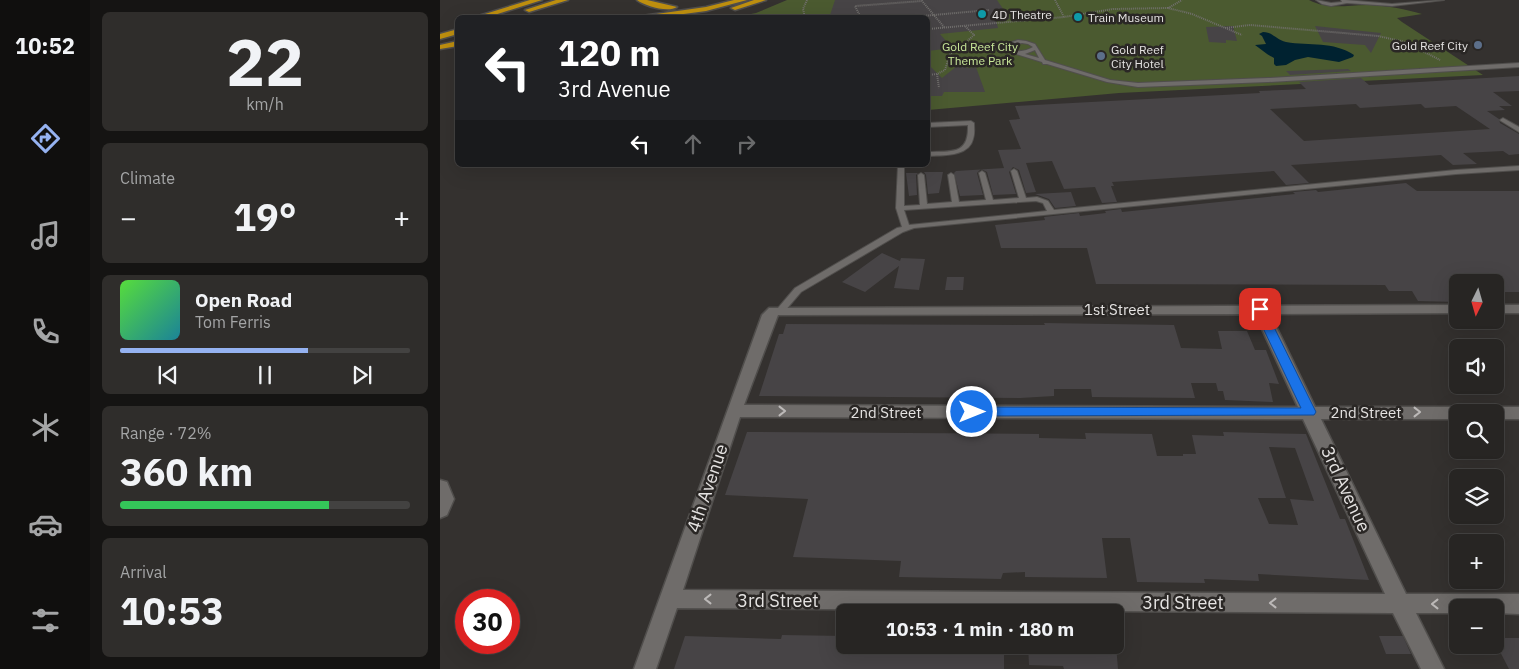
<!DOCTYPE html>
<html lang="en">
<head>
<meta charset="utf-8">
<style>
  :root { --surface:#272523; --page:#2f2d2b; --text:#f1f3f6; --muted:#a4a5a6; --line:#434241; --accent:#95b2f1 }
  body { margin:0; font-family:"IBM Plex Sans",sans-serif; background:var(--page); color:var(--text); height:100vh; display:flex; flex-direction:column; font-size:19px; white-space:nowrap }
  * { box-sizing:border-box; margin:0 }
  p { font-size:16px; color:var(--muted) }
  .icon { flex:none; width:28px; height:28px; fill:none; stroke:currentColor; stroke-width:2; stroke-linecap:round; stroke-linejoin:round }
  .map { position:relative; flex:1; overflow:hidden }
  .panel { display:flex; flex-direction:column; gap:12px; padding:12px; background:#151413; width:350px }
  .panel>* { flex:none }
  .top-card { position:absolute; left:15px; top:15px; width:475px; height:152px; border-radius:8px; box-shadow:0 5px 20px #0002,0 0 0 1px var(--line); background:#202124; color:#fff; overflow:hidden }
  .needle { width:32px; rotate:185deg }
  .controls { position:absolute; left:1009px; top:274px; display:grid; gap:10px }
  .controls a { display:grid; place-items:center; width:55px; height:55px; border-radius:8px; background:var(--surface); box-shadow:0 5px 20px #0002,0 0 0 1px var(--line); font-size:25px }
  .speed { position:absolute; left:15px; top:589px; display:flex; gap:10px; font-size:25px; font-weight:700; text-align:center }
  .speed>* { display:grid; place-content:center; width:65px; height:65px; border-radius:50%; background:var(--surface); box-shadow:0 5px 20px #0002,0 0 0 1px var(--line); line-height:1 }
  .speed .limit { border:8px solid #d22; background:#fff; color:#111 }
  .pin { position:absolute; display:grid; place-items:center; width:42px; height:42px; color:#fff; margin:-21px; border-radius:10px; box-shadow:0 2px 8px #0006 }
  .me { position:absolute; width:55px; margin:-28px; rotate:90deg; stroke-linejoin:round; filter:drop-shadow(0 0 4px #0008) }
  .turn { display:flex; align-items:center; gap:18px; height:105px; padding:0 20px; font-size:22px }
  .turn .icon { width:65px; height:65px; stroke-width:2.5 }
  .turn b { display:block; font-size:35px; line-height:42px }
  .lanes { display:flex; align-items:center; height:48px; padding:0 20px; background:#0003; justify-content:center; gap:25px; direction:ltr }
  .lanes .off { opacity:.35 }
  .big { font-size:38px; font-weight:700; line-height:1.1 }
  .panel .widget { flex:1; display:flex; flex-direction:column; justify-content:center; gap:8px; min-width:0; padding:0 18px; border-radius:8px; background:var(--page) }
  .panel .dial { align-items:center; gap:0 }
  .dial b { font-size:65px; line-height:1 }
  .song { display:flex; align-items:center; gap:15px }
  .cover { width:60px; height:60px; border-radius:8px; background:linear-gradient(135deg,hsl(110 70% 55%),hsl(190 70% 35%)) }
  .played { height:5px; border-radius:2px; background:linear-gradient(90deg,var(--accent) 65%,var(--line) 65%) }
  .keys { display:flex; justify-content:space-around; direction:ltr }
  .heat { display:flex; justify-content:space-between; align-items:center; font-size:28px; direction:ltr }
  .charge { height:8px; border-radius:4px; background:linear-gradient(90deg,#34c759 72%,var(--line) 0) }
  .trip { position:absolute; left:396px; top:604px; width:288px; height:50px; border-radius:8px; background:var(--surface); box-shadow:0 5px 20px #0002,0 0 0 1px var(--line); font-weight:700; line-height:50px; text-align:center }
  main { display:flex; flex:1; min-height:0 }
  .menu { display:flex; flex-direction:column; width:90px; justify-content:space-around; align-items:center; background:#100f0e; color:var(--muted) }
  .menu .icon { width:35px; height:35px }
  .menu .on { color:var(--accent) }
  .menu b { font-size:22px; color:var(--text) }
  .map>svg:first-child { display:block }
  .green { fill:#4b5a30 }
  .water { fill:#002230 }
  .building { fill:#474446; fill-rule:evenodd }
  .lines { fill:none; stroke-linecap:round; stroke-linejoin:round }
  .lane-casing { stroke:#504e4c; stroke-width:2 }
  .street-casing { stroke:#504e4c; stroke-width:3 }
  .highway-casing { stroke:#504e4c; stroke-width:3 }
  .path { stroke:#72706e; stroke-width:2; stroke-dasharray:1 1; stroke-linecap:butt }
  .lane { fill:#6f6c6a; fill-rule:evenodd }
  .street { fill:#6f6c6a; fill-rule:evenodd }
  .highway { fill:#be8f0f; fill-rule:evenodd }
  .oneway { stroke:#bcb9b8 }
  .route { fill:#1a73e8; stroke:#114b97 }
  .culture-dot { fill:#0f9aa8; stroke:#2a2725; stroke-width:2 }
  .service-dot { fill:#5c6f8a; stroke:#2a2725; stroke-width:2 }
  .labels { text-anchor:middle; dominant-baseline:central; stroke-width:5; stroke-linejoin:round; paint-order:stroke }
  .far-poi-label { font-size:12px; fill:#e5e3e2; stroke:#2a2725; text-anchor:start }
  .far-park-label { font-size:12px; fill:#c9e899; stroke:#2a2725 }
  .street-label { font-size:15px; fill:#e5e3e2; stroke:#2a2725 }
  .near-street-label { font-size:18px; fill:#e5e3e2; stroke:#2a2725 }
</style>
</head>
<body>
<main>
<nav class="menu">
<b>10:52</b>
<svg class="icon on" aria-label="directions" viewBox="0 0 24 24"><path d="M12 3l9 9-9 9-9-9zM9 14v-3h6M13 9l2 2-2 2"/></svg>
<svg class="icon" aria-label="music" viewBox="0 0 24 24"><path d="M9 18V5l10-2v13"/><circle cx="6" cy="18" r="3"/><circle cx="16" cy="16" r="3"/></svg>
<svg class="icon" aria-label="phone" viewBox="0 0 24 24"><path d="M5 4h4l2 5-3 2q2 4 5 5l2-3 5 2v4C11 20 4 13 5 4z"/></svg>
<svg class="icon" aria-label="climate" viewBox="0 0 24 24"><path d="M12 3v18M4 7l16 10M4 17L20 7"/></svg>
<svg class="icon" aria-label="car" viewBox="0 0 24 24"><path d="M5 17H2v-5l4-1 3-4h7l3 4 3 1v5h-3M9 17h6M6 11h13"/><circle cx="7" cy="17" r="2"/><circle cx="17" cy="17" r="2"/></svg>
<svg class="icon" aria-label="filters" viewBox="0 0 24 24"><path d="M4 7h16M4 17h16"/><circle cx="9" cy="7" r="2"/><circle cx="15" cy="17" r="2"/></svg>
</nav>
<section class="panel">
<div class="widget dial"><b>22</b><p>km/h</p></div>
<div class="widget"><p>Climate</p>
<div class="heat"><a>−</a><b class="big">19°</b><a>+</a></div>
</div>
<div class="widget">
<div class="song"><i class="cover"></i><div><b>Open Road</b><p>Tom Ferris</p></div></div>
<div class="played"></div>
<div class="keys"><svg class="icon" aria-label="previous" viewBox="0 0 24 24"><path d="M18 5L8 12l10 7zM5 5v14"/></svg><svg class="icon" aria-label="pause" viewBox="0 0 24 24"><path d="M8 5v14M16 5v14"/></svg><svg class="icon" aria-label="next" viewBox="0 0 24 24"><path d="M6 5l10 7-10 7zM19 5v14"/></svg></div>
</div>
<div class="widget"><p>Range · 72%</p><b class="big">360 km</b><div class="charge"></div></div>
<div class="widget"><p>Arrival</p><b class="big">10:53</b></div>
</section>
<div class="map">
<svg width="1079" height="669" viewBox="0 0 1079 669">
  <rect width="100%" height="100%" fill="#34312f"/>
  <!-- green -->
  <path class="green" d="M347,0H869C890,11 909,4 931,5C949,6 965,9 982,14L957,18L962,22L1043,75L679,93L488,110V18H291L316,13Z"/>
  <!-- water -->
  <path class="water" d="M823,32C833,32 836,40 846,42C870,46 893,41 914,55L913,57L899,62L868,57L855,60L846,65L836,66L834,64V58C826,54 822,50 815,45L826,44L822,36L819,34Z"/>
  <!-- building -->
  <path class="building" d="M395,0H557L570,19L556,20L558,28L500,34L512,48L488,51V18H389Z
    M793,26L797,41L786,40V43L769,42L766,27Z
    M875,26L941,33L931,53L925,45L883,42Z
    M522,62L527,68L536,67L545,92H504L502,96H488V64L502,78Z
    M908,69L911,71L850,75L846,71Z
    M1079,76V91L1053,92L1072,106H1059L1065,110L1047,111L1059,119L1060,123L1079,134V154L1069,155L1063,151L1023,153L1037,164L1013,165L1001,155L851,165L869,183L846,185L834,171L672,182L674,186H671L677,202L662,203L655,187L624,189L612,161L586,163L596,192L586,193L579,170L573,167L569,172L576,194L553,195L547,172L541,169L537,173L543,195L520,196L514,173L516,171L564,168L558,150L581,149L569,120L580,119L575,106L820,93L819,91L866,89L859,82L921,78L929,85ZM916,104L920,108L981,104L985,108L1016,106L1050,129L864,141L830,109Z
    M484,172H503L499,193L488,194L486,175Z
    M466,173H478L476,175L477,195L469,196Z
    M966,183L977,191H1079V292H1055V282H1018V302L978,301L972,291H949L945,285L656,284L647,248H561L555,225L605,220L604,217L639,213L640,216L666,213L665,211L681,209L682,212L855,194L853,192L876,190L878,192Z
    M631,192L636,206L615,208L609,199L595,194Z
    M442,253L460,261L461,258L485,259L479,290L454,288L459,266L425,292L402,282Z
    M507,277H524L523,290H505Z
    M604,323L734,325L741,348L782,349L778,331H807L815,350H826L839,384L829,383L833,402L785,400L783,391H778L776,383H751L755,398L652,397L651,389H614V396L580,398L319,396L339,334H343L346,324L605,325Z
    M307,432L599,434V438L646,439L645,433L712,434L717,456H743V454H756L752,435L784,436L783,432L866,434L900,519H905L929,580L818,574L819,581L764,579L765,583L697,582L690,538H662L667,578L585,577V572L563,573L561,579L459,577L461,561L353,557L368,499L285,495ZM829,447L855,448L874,501L850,499L858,525L829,524L818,498H846Z
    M342,635L405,636V645H564V669H234L245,636L341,639Z
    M939,636H963L971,654H946Z
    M1055,638H1079V669H1069L1055,642Z
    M588,645H676L678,669H624L623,666L589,665Z"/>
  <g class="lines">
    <!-- lane casing -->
    <g class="lane-casing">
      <path id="lane" d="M876,0L891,3L902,2L901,0H905L952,4L1004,0L952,6L907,3L891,6L882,4Z
        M578,40L586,41L595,44L605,60L670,80L698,83L828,78L1079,63V67L828,82L698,87L667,82L607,64H603L602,62L570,52L563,47L569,43ZM582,43L588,44L593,47C584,52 576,53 568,47L575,44ZM595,50L599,58L585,54Z
        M1063,118L1079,127V132L1061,121L1060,120Z
        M531,121L534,123C534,128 535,134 533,139C529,157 502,155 488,156V152C512,151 529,155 528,125L488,127V123Z
        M458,165H464V206L480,205L478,175L481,173L484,175L487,204L512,202L508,175L511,173L514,175L519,202L546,200L539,173L542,171L545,173L553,200L579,198L571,171L574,169L577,171L586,198L597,197L608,201L614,210L1016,170L1079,166V170L1016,174L474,228L463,232L361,292L344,312H338L337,310L338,308L355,288L457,228L462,227L456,208ZM596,201L603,203L607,211L469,225L464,210Z"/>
    </g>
    <!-- street casing -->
    <g class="street-casing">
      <path id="street" d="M1018,305V313L830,314L875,407H1018L1024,409L1026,412H1018V419H881L966,594H1079V614L1055,613V608H1018V613H976L1004,669H981L953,613L237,608L216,669H194L322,315L329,308ZM815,314L858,407L304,405L338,315ZM300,417L863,419L945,594L243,590Z
        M1055,305H1079V313H1055Z
        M1055,407H1079V419H1055V412H1047L1049,409Z
        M0,480L7,482L14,499L7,515L0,518Z"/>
    </g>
    <!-- highway casing -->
    <g class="highway-casing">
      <path id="highway" d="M90,0H102L45,18H32Z
        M116,0H128L89,12L85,10Z
        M197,0H207L237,7C228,13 205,6 197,0Z
        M294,0H307L266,11L214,18H188L266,7Z
        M314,0H326L295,10L291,8Z
        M18,29V34L0,39V34Z
        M18,41V46L0,49V45Z"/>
    </g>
    <!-- path -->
    <path class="path" d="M615,0L624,17
      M728,8L742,0
      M365,18L363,9L367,0
      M421,18L415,6L482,1L504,27
      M460,18L549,10
      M785,28L810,25L938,36L965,42L1000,60
      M488,29L624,17L673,9L728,8L752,14L802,35
      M497,74L499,88
      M488,75L497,74L505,70L510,54L528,46L525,43L534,35L525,26"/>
    <!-- lane -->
    <use href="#lane" class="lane"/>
    <!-- street -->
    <use href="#street" class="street"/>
    <!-- highway -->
    <use href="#highway" class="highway"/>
  </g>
  <!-- one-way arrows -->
  <defs><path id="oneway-chevron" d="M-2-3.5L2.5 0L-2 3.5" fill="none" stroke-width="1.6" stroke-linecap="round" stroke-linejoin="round" transform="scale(1.25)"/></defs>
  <g class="oneway">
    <use href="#oneway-chevron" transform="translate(342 411)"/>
    <use href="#oneway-chevron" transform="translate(977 412)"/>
    <use href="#oneway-chevron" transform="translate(268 599) rotate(-180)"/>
    <use href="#oneway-chevron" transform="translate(833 603) rotate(-180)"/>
    <use href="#oneway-chevron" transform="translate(995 604) rotate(180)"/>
  </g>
  <!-- route -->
  <path class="route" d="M820,306L825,309L876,412L874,415L532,416L527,415L525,412L527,409L532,407L861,408L814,309Z"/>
  <!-- markers -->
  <g class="culture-dot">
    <circle cx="542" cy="14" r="5"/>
    <circle cx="638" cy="17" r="5"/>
  </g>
  <g class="service-dot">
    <circle cx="1038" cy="45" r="5"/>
    <circle cx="661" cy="56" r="5"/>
  </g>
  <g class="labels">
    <!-- far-poi labels -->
    <g class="far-poi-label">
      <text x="552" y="14">4D Theatre</text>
      <text x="648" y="17">Train Museum</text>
      <text x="1028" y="45" text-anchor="end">Gold Reef City</text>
      <text x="671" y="49">Gold Reef<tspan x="671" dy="14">City Hotel</tspan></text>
    </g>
    <!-- far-park labels -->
    <g class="far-park-label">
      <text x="540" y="46">Gold Reef City<tspan x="540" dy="14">Theme Park</tspan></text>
    </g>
    <!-- street labels -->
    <g class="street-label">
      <text x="677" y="309">1st Street</text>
      <text x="446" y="412">2nd Street</text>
      <text x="926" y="412">2nd Street</text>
    </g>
    <!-- near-street labels -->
    <g class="near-street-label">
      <text transform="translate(267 488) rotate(-71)">4th Avenue</text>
      <text transform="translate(906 489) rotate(65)">3rd Avenue</text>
      <text x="338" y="600">3rd Street</text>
      <text x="743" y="602">3rd Street</text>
    </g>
  </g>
</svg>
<div class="controls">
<a><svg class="needle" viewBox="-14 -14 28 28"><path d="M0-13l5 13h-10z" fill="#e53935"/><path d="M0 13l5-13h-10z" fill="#a4a5a6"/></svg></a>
<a><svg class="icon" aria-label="sound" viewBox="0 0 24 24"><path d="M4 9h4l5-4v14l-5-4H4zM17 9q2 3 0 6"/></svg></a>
<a><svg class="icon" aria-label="search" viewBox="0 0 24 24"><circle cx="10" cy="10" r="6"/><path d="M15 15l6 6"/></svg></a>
<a><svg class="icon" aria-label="layers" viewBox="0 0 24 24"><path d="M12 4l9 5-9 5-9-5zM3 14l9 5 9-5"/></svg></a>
<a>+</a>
<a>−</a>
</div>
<div class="speed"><div class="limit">30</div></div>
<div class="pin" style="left:820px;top:309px;background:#d93025"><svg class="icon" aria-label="arrive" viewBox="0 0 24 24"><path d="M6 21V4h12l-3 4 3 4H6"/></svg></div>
<svg class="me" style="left:532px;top:412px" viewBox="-20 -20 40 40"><circle r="17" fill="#1a73e8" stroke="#fff" stroke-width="3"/><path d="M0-11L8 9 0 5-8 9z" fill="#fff"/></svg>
<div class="trip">10:53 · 1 min · 180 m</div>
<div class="top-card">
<div class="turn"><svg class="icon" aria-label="left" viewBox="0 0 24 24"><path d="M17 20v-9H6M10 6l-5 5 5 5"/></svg><div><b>120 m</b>3rd Avenue</div></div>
<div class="lanes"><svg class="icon" aria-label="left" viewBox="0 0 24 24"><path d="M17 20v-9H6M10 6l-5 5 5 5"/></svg><svg class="icon off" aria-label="ahead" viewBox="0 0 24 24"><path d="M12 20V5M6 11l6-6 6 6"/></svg><svg class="icon off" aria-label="right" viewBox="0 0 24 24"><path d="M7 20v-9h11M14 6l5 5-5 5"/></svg></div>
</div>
</div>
</main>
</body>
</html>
